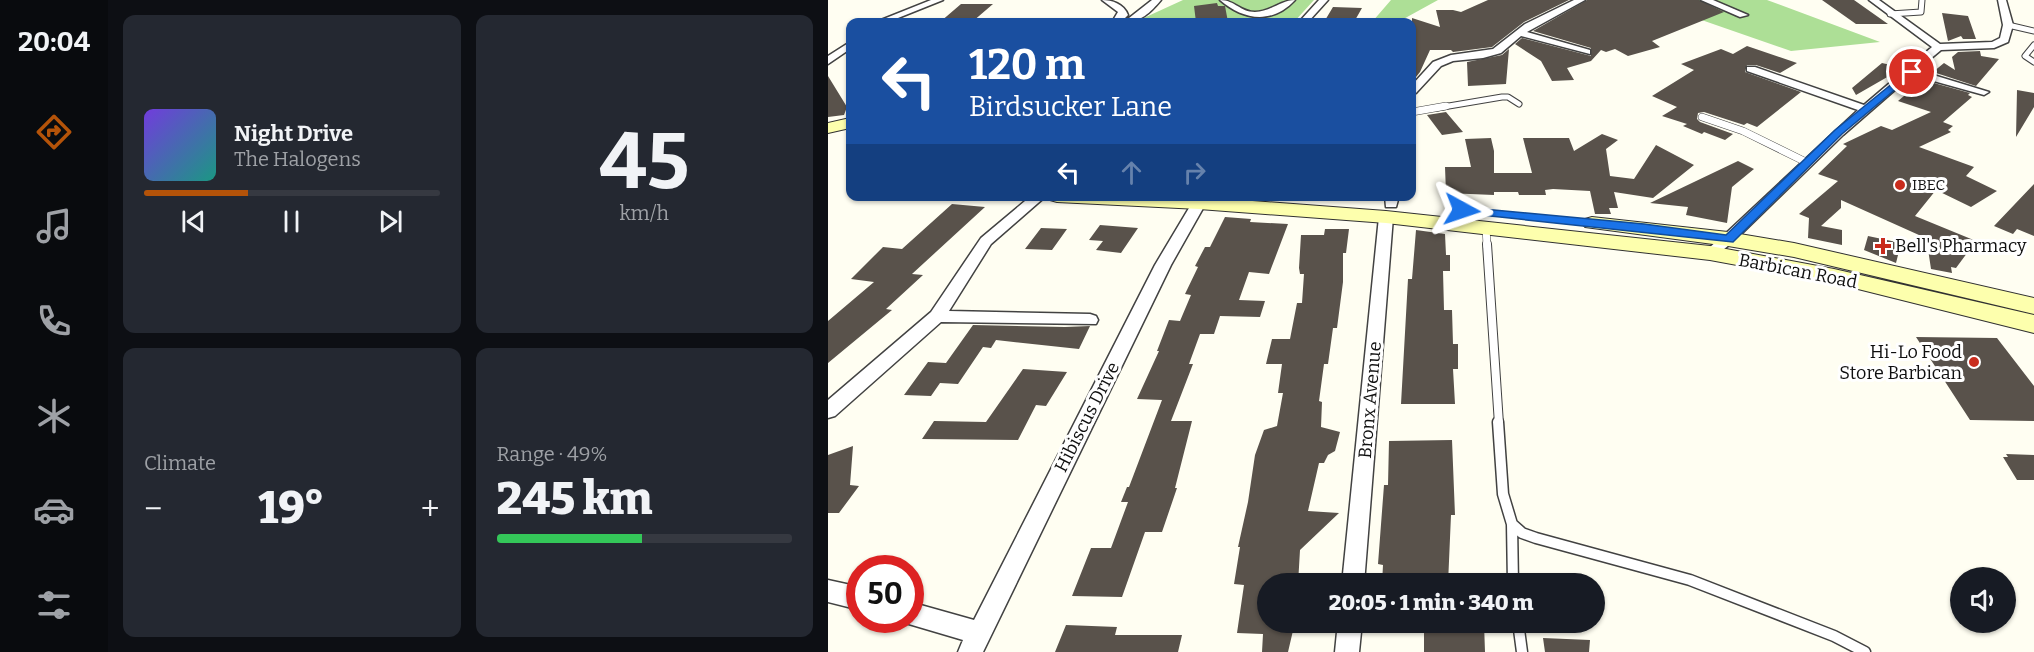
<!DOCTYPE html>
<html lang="en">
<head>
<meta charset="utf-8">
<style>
  :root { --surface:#171b24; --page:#242831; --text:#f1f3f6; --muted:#9ea1a6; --line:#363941; --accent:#b45309 }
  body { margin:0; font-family:Bitter,serif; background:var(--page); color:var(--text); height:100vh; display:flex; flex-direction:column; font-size:22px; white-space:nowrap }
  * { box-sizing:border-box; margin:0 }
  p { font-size:20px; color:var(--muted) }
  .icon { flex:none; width:33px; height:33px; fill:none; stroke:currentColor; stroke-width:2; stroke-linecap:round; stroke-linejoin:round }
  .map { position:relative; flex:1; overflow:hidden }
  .panel { display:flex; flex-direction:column; gap:15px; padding:15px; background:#0d0f14; width:720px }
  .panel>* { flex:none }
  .guide { position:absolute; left:18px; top:18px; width:570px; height:183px; border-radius:12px; box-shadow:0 2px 4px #0004; background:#1a4fa0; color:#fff; overflow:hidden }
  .controls { position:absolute; left:1122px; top:567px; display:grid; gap:12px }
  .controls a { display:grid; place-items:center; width:66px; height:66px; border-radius:50%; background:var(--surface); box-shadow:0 2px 4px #0004; font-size:30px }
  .speed { position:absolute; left:18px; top:555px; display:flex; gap:12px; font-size:30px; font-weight:700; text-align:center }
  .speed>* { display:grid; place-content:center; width:78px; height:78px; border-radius:50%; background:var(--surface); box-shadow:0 2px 4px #0004; line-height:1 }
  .speed .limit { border:9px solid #d22; background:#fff; color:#111 }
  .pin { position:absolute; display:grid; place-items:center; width:51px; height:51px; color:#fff; margin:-26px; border:3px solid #fff; border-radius:50%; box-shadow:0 2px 6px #0007 }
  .me { position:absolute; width:66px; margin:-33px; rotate:95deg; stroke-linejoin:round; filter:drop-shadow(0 0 4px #0008) }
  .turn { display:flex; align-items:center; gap:21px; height:126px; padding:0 24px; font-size:27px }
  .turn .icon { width:78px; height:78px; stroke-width:2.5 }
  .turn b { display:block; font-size:42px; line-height:51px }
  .lanes { display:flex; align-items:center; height:57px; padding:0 24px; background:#0003; justify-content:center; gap:30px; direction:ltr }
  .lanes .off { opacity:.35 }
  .big { font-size:45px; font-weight:800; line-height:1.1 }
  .panel .card { flex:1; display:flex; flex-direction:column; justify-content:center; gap:9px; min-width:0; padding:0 21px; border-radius:12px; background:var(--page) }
  .panel .dial { align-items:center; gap:0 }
  .dial b { font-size:78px; line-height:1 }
  .song { display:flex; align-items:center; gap:18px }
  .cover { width:72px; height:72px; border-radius:9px; background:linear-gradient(135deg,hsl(260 70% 55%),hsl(170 70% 35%)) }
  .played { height:6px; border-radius:3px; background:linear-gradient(90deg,var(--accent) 35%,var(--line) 35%) }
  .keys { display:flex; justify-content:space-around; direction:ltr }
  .heat { display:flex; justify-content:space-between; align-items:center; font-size:33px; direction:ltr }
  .charge { height:9px; border-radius:4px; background:linear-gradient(90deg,#34c759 49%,var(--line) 0) }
  .panel .tiles { flex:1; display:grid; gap:15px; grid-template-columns:repeat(2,1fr) }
  .trip { position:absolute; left:429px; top:573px; width:348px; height:60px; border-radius:30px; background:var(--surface); box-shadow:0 2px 4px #0004; font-weight:800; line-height:60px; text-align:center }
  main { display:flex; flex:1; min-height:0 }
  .menu { display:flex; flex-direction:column; width:108px; justify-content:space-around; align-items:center; background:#090b0e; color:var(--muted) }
  .menu .icon { width:42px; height:42px }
  .menu .active { color:var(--accent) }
  .menu b { font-size:27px; color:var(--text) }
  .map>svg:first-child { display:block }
  .forest { fill:#addf96 }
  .building { fill:#59524b }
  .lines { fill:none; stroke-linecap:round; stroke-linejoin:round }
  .service-far3-casing { stroke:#424242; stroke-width:7 }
  .service-far2-casing { stroke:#424242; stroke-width:8 }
  .service-far1-casing { stroke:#424242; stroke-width:10 }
  .service-casing { stroke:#424242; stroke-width:13 }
  .minor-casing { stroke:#424242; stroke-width:3 }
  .secondary-casing { stroke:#313131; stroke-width:2 }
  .service-far3 { stroke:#fff; stroke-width:5 }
  .service-far2 { stroke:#fff; stroke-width:7 }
  .service-far1 { stroke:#fff; stroke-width:8 }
  .service { stroke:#fff; stroke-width:10 }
  .minor { fill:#fff; fill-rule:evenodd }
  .secondary { fill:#fdffad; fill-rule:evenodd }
  .route { fill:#1a73e8; stroke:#114b97; stroke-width:1.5 }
  .poi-dot { fill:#c92c1d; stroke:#fff; stroke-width:2 }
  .labels { text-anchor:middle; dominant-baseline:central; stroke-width:6; stroke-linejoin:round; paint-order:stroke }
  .far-poi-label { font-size:15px; fill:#0f0f0f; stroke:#fff; text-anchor:start }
  .poi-label { font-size:18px; fill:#0f0f0f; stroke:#fff; text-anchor:start }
  .street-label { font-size:18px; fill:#0f0f0f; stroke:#fff }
</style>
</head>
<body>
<main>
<nav class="menu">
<b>20:04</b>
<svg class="icon active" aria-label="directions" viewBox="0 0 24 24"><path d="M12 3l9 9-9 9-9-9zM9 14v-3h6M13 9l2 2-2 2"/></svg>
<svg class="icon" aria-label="music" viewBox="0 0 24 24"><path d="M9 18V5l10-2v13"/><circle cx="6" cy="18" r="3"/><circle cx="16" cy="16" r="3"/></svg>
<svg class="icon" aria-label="phone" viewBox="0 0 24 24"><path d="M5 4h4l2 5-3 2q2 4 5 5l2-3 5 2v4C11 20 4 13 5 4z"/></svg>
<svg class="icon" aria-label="climate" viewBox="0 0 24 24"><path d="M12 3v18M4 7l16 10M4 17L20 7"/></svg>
<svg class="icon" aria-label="car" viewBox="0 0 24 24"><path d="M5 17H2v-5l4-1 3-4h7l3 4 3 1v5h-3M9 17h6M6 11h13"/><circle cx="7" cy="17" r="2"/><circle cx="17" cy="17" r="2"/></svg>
<svg class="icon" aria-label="filters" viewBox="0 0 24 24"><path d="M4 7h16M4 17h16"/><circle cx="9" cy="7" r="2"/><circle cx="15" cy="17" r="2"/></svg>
</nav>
<section class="panel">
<div class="tiles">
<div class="card">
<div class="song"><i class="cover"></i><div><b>Night Drive</b><p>The Halogens</p></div></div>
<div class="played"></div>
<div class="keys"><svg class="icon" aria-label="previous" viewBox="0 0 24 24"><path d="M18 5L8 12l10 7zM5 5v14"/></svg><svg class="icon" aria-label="pause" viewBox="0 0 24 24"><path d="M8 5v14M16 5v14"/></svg><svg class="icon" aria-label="next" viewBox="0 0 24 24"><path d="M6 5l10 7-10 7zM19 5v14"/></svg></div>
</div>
<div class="card dial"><b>45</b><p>km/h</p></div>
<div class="card"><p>Climate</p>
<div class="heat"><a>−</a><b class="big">19°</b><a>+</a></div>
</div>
<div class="card"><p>Range · 49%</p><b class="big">245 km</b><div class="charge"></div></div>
</div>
</section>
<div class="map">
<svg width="1206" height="652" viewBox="0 0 1206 652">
  <rect width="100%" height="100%" fill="#fffef2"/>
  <!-- forest -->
  <path class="forest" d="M355,0H486L466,22H307Z
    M563,0H610L570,22H544Z
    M816,0H939L1052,42L963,51Z"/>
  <!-- building -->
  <path class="building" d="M660,0H741L696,22L664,47L625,52L623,50H602L592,72L584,82V18L612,27L608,10H625L633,12Z
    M759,0H871L896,12L824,41L832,47L800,56L787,49L778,52L773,50L763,61L739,68L746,80L724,81L713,61L687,44L694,38L763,56V48L705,31Z
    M994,0H1026L1060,24H1028Z
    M389,3L390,6H397L400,22H368L366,6Z
    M133,4H165L144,22H112Z
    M505,7L534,8L526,22H496Z
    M1114,13L1140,16L1148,39H1135L1133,36L1120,41Z
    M919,46L969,63L952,73L928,65H919L917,72L973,92L929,127L919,123L916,125L876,112L870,113L869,119L872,122L905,134L897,140L876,132L874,134L855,126L859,124L834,116L849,107L824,96L866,70L853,64L893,49L905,54Z
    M681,49L678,84L640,86L639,62L674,55Z
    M1152,51L1153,56L1171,59L1148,86L1105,72L1116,63L1127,70L1124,57L1130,52Z
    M1054,63L1075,68L1028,95L1024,88Z
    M0,76L19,107L16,115L0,117Z
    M1095,80L1142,93L1140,95L1144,97L1115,122L1125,126L1120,130L1123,132L1091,147L1146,167L1138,176L1169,191L1143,207L1108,190L1087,216L1148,241L1128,268L1123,267L1124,273L1103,269L1100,249L1109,251L1111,244L1013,200V208L993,226L1014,230V245L980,238L981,218L971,214L1010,181L990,174L1019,146L1015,144L1053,126L1064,130L1103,112L1070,101Z
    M1189,90L1206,93V107L1188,137Z
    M618,112L635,132L614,135L599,115Z
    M774,134L790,140L778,149L782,176L806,179L828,145L866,165L825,198L786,192L790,208H781L783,214H767L762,191L725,189L717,190L718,195H691L690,192H666V195L618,193L617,167H643L637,139L663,138L666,151V173H704L695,138H741L746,151Z
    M910,161L926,169L904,187L899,223L858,215L860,207L822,203Z
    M1206,184V236L1189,229L1185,234L1166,226Z
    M124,204L157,207L84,274L95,275L58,309L64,310L0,363V321L46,282L23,279L55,247L74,249Z
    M397,217L423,219L422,222L460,224L441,274L421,272L411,300L437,301L432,317L392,316L386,334H372L361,364H365L343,421H364L347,488H349L334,532H317L294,597L244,596L263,548H283L300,502H293L299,487H301L334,400L309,399L331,351H329L341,320L352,321L363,295L357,294L370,267L367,266L377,247H382Z
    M272,225L310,228L293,253L268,250L275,241L261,240Z
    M213,228L239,229L224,250L197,249Z
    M497,229H521L518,253H515V282L509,328H505L500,364H496L491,401L494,402L493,427L512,432L507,451L500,455L496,463H491L480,511L511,513L472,550L470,584H440V622H467L460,652H434L435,634L409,633L416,585L406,584L412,547H410L420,502L427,455L436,430L449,426L455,393H450L454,364H438L444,339H462L469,303H474L476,274H472L471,268L473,235H496Z
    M588,230L617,234L618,255H622V271H615L616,310H624L625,344H630V369H625L627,404H573L580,279H584Z
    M1040,236L1073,243L1068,263L1036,250Z
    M145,325L237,327L262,326L251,349L168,340L163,348L155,347L130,384L112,383L103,396L76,395L100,362L118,363Z
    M1088,337L1169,338L1206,386V421L1142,420Z
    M195,369L239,372L218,406L208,405L190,440L94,439L106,421L158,422Z
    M624,440L627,515H623L620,584H554L555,565L550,564L556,485H560L561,441Z
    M25,446L22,485L31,486L11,513H0V455Z
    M1178,454L1206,455V480H1189L1175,457H1180Z
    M596,622L656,623L657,652H596Z
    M238,625L289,627L287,635H354L350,652H227Z
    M715,638L762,640L761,652H717Z"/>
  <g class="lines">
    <!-- service-far3 casing -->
    <g class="service-far3-casing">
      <path id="service-far3" d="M1062,14L1093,12L1094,0
        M1180,25L1206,31
        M1206,45L1197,56L1206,62
        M609,108L674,97H680L691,104"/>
    </g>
    <!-- service-far2 casing -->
    <g class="service-far2-casing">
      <path id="service-far2" d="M584,112L618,106
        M874,117L915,131L980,163
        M658,227L659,246"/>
    </g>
    <!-- service-far1 casing -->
    <g class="service-far1-casing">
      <path id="service-far1" d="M659,244L671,424"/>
    </g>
    <!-- service casing -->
    <g class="service-casing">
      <path id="service" d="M670,422L675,494L684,524L685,584
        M684,524L694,533L708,538L862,580L1006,636L1037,652
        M690,622L694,652"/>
    </g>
    <!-- minor casing -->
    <g class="minor-casing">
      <path id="minor" d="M103,0H115L60,22H48Z
        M274,0C284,0 296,4 300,15L293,22H284L290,12Z
        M324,0H333C322,13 313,22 296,22Z
        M392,0C407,0 412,12 427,12C442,12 453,0 467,0C444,25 415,20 392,0Z
        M491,0H500L480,22H471Z
        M746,0H757L699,32L762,50V54L693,36L673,53L655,58L625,61L613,66L588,93L584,94V85L605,62L623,55L665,49L697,24Z
        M873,0H885L920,15L912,17Z
        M1041,0H1051L1112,44L1164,42L1172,38L1175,25L1170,0H1178L1185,25L1180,42L1166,48L1113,50L1089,70L1161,92L1156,95L1084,75L1015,135L905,242L887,256H877L875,253L895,236L1030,110L919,71V67H927L1036,105L1104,47Z
        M22,42V49L0,64V56Z
        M203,196H218L163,244L121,311L262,314L268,316L270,320L268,324L113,322L7,416L0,418V400L103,312L153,238Z
        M557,196H571L568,207H558Z
        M371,199L378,203L343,265L155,652H130L135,640L74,622L73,620H82V602L146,620L327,265L364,203Z
        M558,213L565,217L536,584H514L551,217Z
        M0,580L32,587V610L0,602Z
        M510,622H534L531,652H507Z"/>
    </g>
    <!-- secondary casing -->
    <g class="secondary-casing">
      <path id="secondary" d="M22,118V128L0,133V123Z
        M220,196H359L558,211L882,246L1006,269L1206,315V333L1006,283L882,260L558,223L371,209L229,202L222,200Z
        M764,217L900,232L966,243L1206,298V314L966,257L900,246L757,227L754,223L757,219Z"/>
    </g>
    <!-- service-far3 -->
    <use href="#service-far3" class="service-far3"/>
    <!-- service-far2 -->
    <use href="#service-far2" class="service-far2"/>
    <!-- service-far1 -->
    <use href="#service-far1" class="service-far1"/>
    <!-- service -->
    <use href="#service" class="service"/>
    <!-- minor -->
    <use href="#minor" class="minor"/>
    <!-- secondary -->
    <use href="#secondary" class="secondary"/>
  </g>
  <!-- route -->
  <path class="route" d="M1081,70L1088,72L1014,134L905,242L634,213L629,210L634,207L816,224L898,235L1007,130Z"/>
  <!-- markers -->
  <g class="poi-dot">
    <circle cx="1072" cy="185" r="6"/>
    <path d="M1052 237h6v6h6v6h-6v6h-6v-6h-6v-6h6z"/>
    <circle cx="1146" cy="362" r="6"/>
  </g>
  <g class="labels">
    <!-- far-poi labels -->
    <g class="far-poi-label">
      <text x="1084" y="185">IBEC</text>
    </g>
    <!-- poi labels -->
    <g class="poi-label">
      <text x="1067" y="246">Bell's Pharmacy</text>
      <text x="1134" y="352" text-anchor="end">Hi-Lo Food<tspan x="1134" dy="21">Store Barbican</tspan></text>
    </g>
    <!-- street labels -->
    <g class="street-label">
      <text transform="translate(970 271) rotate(11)">Barbican Road</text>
      <text transform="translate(542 400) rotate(-85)">Bronx Avenue</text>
      <text transform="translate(259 417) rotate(-63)">Hibiscus Drive</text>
    </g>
  </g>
</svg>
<div class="controls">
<a><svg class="icon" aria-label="sound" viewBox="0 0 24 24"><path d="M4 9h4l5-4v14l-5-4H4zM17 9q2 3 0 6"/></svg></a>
</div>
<div class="speed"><div class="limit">50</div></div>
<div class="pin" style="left:1084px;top:72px;background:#d93025"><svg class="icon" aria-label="arrive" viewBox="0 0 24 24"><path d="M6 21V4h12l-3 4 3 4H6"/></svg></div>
<svg class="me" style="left:634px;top:210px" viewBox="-20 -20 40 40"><path d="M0-17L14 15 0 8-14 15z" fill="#1a73e8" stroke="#fff" stroke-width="4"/></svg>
<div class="trip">20:05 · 1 min · 340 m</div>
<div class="guide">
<div class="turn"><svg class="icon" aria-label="left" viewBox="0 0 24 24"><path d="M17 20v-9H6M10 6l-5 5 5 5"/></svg><div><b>120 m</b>Birdsucker Lane</div></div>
<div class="lanes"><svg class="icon" aria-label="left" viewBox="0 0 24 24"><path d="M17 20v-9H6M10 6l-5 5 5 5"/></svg><svg class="icon off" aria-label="ahead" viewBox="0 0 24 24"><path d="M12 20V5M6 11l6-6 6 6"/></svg><svg class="icon off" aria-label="right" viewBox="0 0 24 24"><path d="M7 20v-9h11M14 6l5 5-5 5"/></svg></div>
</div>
</div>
</main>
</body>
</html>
